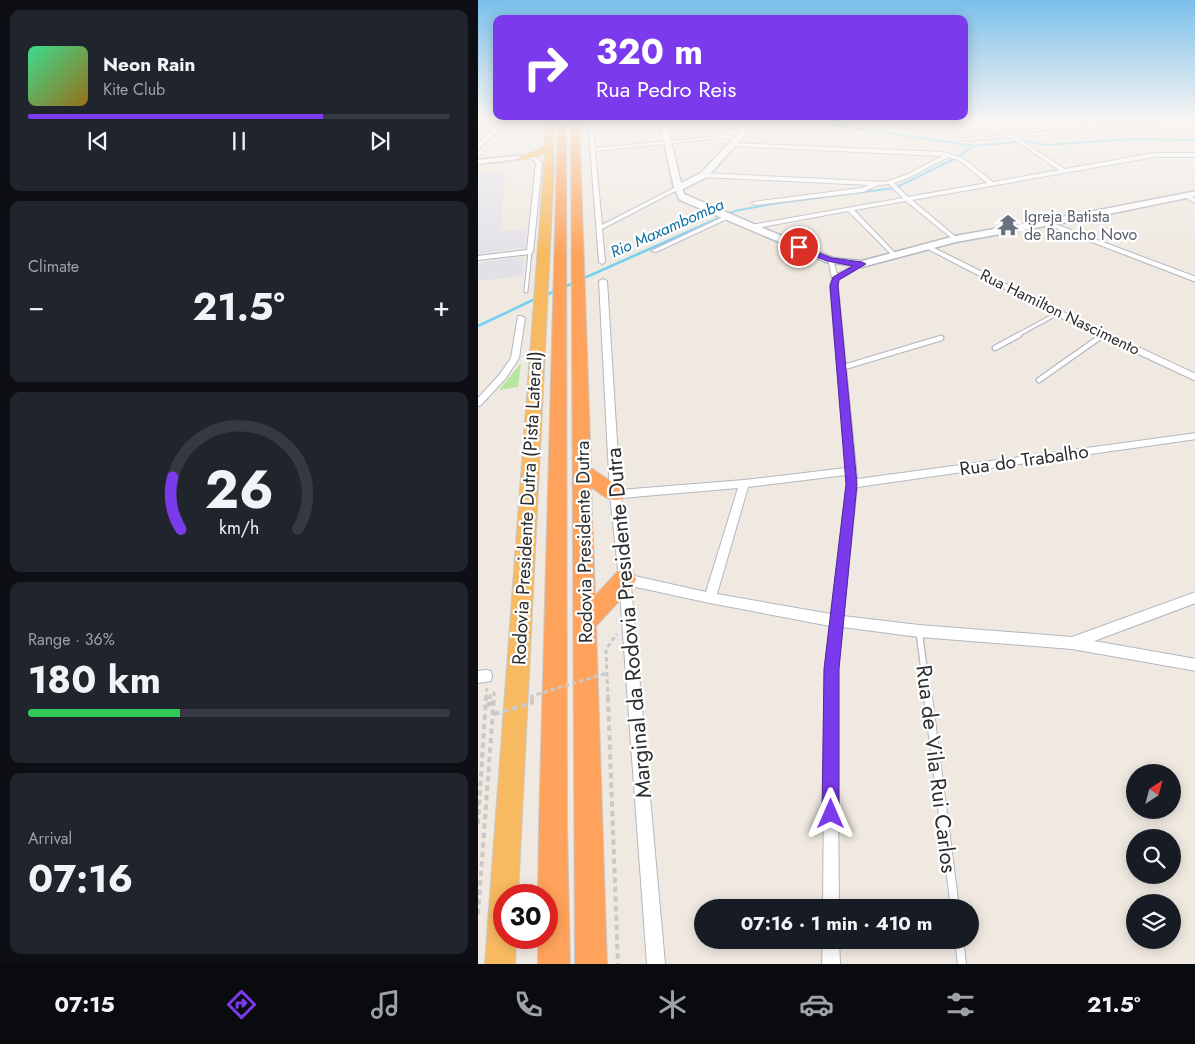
<!DOCTYPE html>
<html lang="en">
<head>
<meta charset="utf-8">
<style>
  :root { --surface:#171b24; --page:#20242c; --text:#f1f3f6; --muted:#9ea1a6; --line:#363941; --accent:#7c3aed }
  body { margin:0; font-family:Jost,sans-serif; background:var(--page); color:var(--text); height:100vh; display:flex; flex-direction:column; font-size:19px; white-space:nowrap }
  * { box-sizing:border-box; margin:0 }
  p { font-size:16px; color:var(--muted) }
  .icon { flex:none; width:28px; height:28px; fill:none; stroke:currentColor; stroke-width:2; stroke-linecap:round; stroke-linejoin:round }
  .map { position:relative; flex:1; overflow:hidden }
  .details { display:flex; flex-direction:column; gap:10px; padding:10px; background:#0d0f14; width:478px }
  .details>* { flex:none }
  .guide { position:absolute; left:15px; top:15px; width:475px; height:105px; border-radius:10px; box-shadow:0 2px 12px #0003; background:#7c3aed; color:#fff; overflow:hidden }
  .needle { width:32px; rotate:36deg }
  .fabs { position:absolute; left:648px; top:764px; display:grid; gap:10px }
  .fabs a { display:grid; place-items:center; width:55px; height:55px; border-radius:50%; background:var(--surface); box-shadow:0 2px 12px #0003; font-size:25px }
  .speed { position:absolute; left:15px; top:884px; display:flex; gap:10px; font-size:25px; font-weight:700; text-align:center }
  .speed>* { display:grid; place-content:center; width:65px; height:65px; border-radius:50%; background:var(--surface); box-shadow:0 2px 12px #0003; line-height:1 }
  .speed .limit { border:8px solid #d22; background:#fff; color:#111 }
  .pin { position:absolute; display:grid; place-items:center; width:42px; height:42px; color:#fff; margin:-21px; border:2px solid #fff; border-radius:50%; box-shadow:0 1px 5px #0007 }
  .me { position:absolute; width:55px; margin:-28px; rotate:0deg; stroke-linejoin:round; filter:drop-shadow(0 0 4px #0008) }
  .turn { display:flex; align-items:center; gap:18px; height:105px; padding:0 20px; font-size:22px }
  .turn .icon { width:65px; height:65px; stroke-width:2.5 }
  .turn b { display:block; font-size:35px; line-height:42px }
  .big { font-size:38px; font-weight:700; line-height:1.1 }
  .details .widget { flex:1; display:flex; flex-direction:column; justify-content:center; gap:8px; min-width:0; padding:0 18px; border-radius:10px; background:var(--page) }
  .details .dial { align-items:center; gap:0 }
  .dial svg { height:130px; overflow:visible; fill:none; stroke:var(--line); stroke-width:7; stroke-linecap:round; text-anchor:middle }
  .dial text { fill:var(--text); stroke:none }
  .song { display:flex; align-items:center; gap:15px }
  .cover { width:60px; height:60px; border-radius:8px; background:linear-gradient(135deg,hsl(150 70% 55%),hsl(40 70% 35%)) }
  .played { height:5px; border-radius:2px; background:linear-gradient(90deg,var(--accent) 70%,var(--line) 70%) }
  .keys { display:flex; justify-content:space-around; direction:ltr }
  .heat { display:flex; justify-content:space-between; align-items:center; font-size:28px; direction:ltr }
  .charge { height:8px; border-radius:4px; background:linear-gradient(90deg,#34c759 36%,var(--line) 0) }
  .trip { position:absolute; left:216px; top:899px; width:285px; height:50px; border-radius:25px; background:var(--surface); box-shadow:0 2px 12px #0003; font-weight:700; line-height:50px; text-align:center }
  .tab-bar { display:flex; height:80px; justify-content:space-around; align-items:center; background:#090b0e; color:var(--muted) }
  .tab-bar .icon { width:35px; height:35px }
  .tab-bar .current { color:var(--accent) }
  .tab-bar b { font-size:22px; color:var(--text) }
  main { display:flex; flex:1; min-height:0 }
  .map>svg:first-child { display:block }
  .industrial { fill:#e3e1e8 }
  .green { fill:#b6e59e }
  .lines { fill:none; stroke-linecap:round; stroke-linejoin:round }
  .stream-far1 { stroke:#75cff0; stroke-width:2 }
  .stream { stroke:#75cff0; stroke-width:2.5 }
  .service-far3-casing { stroke:#b4b7c1; stroke-width:5 }
  .service-far2-casing { stroke:#b4b7c1; stroke-width:7 }
  .service-far1-casing { stroke:#b4b7c1; stroke-width:8 }
  .service-casing { stroke:#b4b7c1; stroke-width:10 }
  .minor-casing { stroke:#b4b7c1; stroke-width:2 }
  .tertiary-casing { stroke:#b4b7c1; stroke-width:3 }
  .secondary-casing { stroke:#b4b7c1; stroke-width:3 }
  .trunk-casing { stroke:#c9c9c9; stroke-width:2 }
  .motorway-casing { stroke:#c9c9c9; stroke-width:2 }
  .path-far2 { stroke:#c9c9c9; stroke-width:1; stroke-dasharray:2 1; stroke-linecap:butt }
  .path-far1 { stroke:#c9c9c9; stroke-width:3; stroke-dasharray:4.5 3; stroke-linecap:butt }
  .path { stroke:#c9c9c9; stroke-width:4; stroke-dasharray:5.5 4; stroke-linecap:butt }
  .service-far3 { stroke:#fff; stroke-width:3 }
  .service-far2 { stroke:#fff; stroke-width:4.5 }
  .service-far1 { stroke:#fff; stroke-width:5.5 }
  .service { stroke:#fff; stroke-width:8 }
  .minor { fill:#fff; fill-rule:evenodd }
  .tertiary { fill:#fff; fill-rule:evenodd }
  .secondary { fill:#fff; fill-rule:evenodd }
  .trunk { fill:#f8ba60; fill-rule:evenodd }
  .motorway { fill:#ffa35c; fill-rule:evenodd }
  .path-bridge-far1 { stroke:#c9c9c9; stroke-width:3; stroke-dasharray:4.5 3; stroke-linecap:butt }
  .path-bridge { stroke:#c9c9c9; stroke-width:4; stroke-dasharray:5.5 4; stroke-linecap:butt }
  .route { fill:#7c3aed; stroke:#51269a }
  .labels { text-anchor:middle; dominant-baseline:central; stroke-width:4.5; stroke-linejoin:round; paint-order:stroke }
  .far-worship-label { font-size:16px; fill:#5b616d; stroke:#fff; text-anchor:start }
  .far-water-label { font-size:16px; font-style:italic; fill:#0d6fa3; stroke:#fff }
  .far-street-label { font-size:16px; fill:#2e2e2e; stroke:#fff }
  .street-label { font-size:19px; fill:#2e2e2e; stroke:#fff }
  .near-street-label { font-size:22px; fill:#2e2e2e; stroke:#fff }
</style>
</head>
<body>
<main>
<section class="details">
<div class="widget">
<div class="song"><i class="cover"></i><div><b>Neon Rain</b><p>Kite Club</p></div></div>
<div class="played"></div>
<div class="keys"><svg class="icon" aria-label="previous" viewBox="0 0 24 24"><path d="M18 5L8 12l10 7zM5 5v14"/></svg><svg class="icon" aria-label="pause" viewBox="0 0 24 24"><path d="M8 5v14M16 5v14"/></svg><svg class="icon" aria-label="next" viewBox="0 0 24 24"><path d="M6 5l10 7-10 7zM19 5v14"/></svg></div>
</div>
<div class="widget"><p>Climate</p>
<div class="heat"><a>−</a><b class="big">21.5°</b><a>+</a></div>
</div>
<div class="widget dial"><svg viewBox="0 0 100 80">
<path d="M14 69A42 42 0 1 1 86 69"/>
<path d="M14 69A42 42 0 0 1 9 37" stroke="#7c3aed"/>
<text x="50" y="56" font-size="32" font-weight="700">26</text>
<text x="50" y="72" font-size="11">km/h</text>
</svg></div>
<div class="widget"><p>Range · 36%</p><b class="big">180 km</b><div class="charge"></div></div>
<div class="widget"><p>Arrival</p><b class="big">07:16</b></div>
</section>
<div class="map">
<svg width="718" height="964" viewBox="0 0 718 964">
  <rect width="100%" height="100%" fill="#efe9e1"/>
  <!-- industrial -->
  <path class="industrial" d="M0,121V120L22,121L8,135L0,137Z
    M33,121H57L56,131L18,136Z
    M28,171L22,231L48,229V247L0,254V173Z
    M46,257L45,276L0,281V263Z"/>
  <!-- green -->
  <path class="green" d="M43,363L40,387L21,390Z"/>
  <g class="lines">
    <!-- stream-far1 -->
    <path class="stream-far1" d="M341,123L496,146L549,141L568,145L654,139L718,140
      M249,215L257,211L300,203L417,188L474,160L496,146"/>
    <!-- stream -->
    <path class="stream" d="M66,296L252,213
      M0,326L59,298"/>
    <!-- service-far3 casing -->
    <g class="service-far3-casing">
      <path id="service-far3" d="M48,291L52,252
        M538,336L580,313
        M623,336L626,334"/>
    </g>
    <!-- service-far2 casing -->
    <g class="service-far2-casing">
      <path id="service-far2" d="M517,348L541,335
        M363,368L463,338
        M561,380L625,335"/>
    </g>
    <!-- service-far1 casing -->
    <g class="service-far1-casing">
      <path id="service-far1" d="M441,631L450,699"/>
    </g>
    <!-- service casing -->
    <g class="service-casing">
      <path id="service" d="M450,697L477,908
        M481,940L484,964"/>
    </g>
    <!-- minor casing -->
    <g class="minor-casing">
      <path id="minor" d="M110,120H114L117,148L244,136V134L268,127L270,128L248,136L262,137L260,139L242,138L117,151L124,225L198,187L203,188L124,229L127,262L124,264L121,262Z
        M307,120H338L275,125L273,124Z
        M479,120H484L504,137L598,130L632,123L718,127V129L632,125L598,132L538,137L587,169L676,153H718V157H676L434,200L479,238V240L477,241L428,201L376,210L418,254L419,255L416,257L370,211L273,229L270,227L273,225L425,198L411,184L400,185L385,192L277,205L274,203L275,202L384,188L391,185L226,177L223,175L226,173L407,182L428,175L465,156L252,146L254,143L465,152L485,158L515,182L581,170L532,137L477,141L479,139L499,137ZM470,157L481,160L509,183L430,197L416,183L432,177Z
        M45,155L57,157L64,162L55,252L52,254L0,260V256L49,250L58,163L54,159L43,158Z
        M709,194L718,199V204L707,197L706,196Z
        M249,215L252,217L251,218L178,252L173,251Z
        M569,221L718,277V282L567,224V222Z
        M446,245H450L583,311L718,374V381L577,315L446,247Z
        M350,259L355,260L359,274L382,263L387,264L360,279V286L379,479L718,433V439L379,487L365,616L441,625L594,637L718,592V603L616,641L718,659V671L594,649L441,637L364,627L359,669L361,908H345L347,669L352,626L232,603L153,586L187,964H169L141,579L132,494L121,281L125,279L129,281L142,490L266,480L368,468L352,286L354,278ZM368,475L369,484L353,614L239,594L270,487ZM260,488L228,592L152,575L143,498Z
        M40,316H43L47,318L41,358L28,378L3,405L0,406V398L22,374L33,358Z
        M8,670L13,671L14,676L13,681L0,683V671Z
        M345,940H361L362,964H344Z"/>
    </g>
    <!-- tertiary casing -->
    <g class="tertiary-casing">
      <path id="tertiary" d="M24,120H31L0,149V144Z
        M45,155L48,157L47,158L0,164V160Z"/>
    </g>
    <!-- secondary casing -->
    <g class="secondary-casing">
      <path id="secondary" d="M181,120H188L203,183L223,173L264,129L237,120H250L268,125L275,120H283L272,130L229,177L205,189L206,194L355,258L384,261L477,236L606,213L718,191V196L606,219L478,242L384,267L348,262L202,200L196,188Z"/>
    </g>
    <!-- trunk casing -->
    <g class="trunk-casing">
      <path id="trunk" d="M67,120H75L76,166L40,895H26V938H38L37,964H7L66,166L67,154L45,160L40,157L61,150L67,144Z"/>
    </g>
    <!-- motorway casing -->
    <g class="motorway-casing">
      <path id="motorway" d="M80,120H88L89,825L92,964H60V938H69V895H60L61,825Z
        M93,120H101L113,468L144,489L147,494L144,499C131,503 123,494 113,487L117,596L139,572L147,569L155,572L158,579L155,586L118,626L129,964H97Z"/>
    </g>
    <!-- path-far2 -->
    <path class="path-far2" d="M58,143L59,123"/>
    <!-- path-far1 -->
    <path class="path-far1" d="M8,699L9,688
      M12,699V694L16,693V699
      M130,699L128,649L139,634"/>
    <!-- path -->
    <path class="path" d="M130,697L140,964
      M9,705L12,704V697
      M0,824L8,697
      M0,914L16,697"/>
    <!-- service-far3 -->
    <use href="#service-far3" class="service-far3"/>
    <!-- service-far2 -->
    <use href="#service-far2" class="service-far2"/>
    <!-- service-far1 -->
    <use href="#service-far1" class="service-far1"/>
    <!-- service -->
    <use href="#service" class="service"/>
    <!-- minor -->
    <use href="#minor" class="minor"/>
    <!-- tertiary -->
    <use href="#tertiary" class="tertiary"/>
    <!-- secondary -->
    <use href="#secondary" class="secondary"/>
    <!-- trunk -->
    <use href="#trunk" class="trunk"/>
    <!-- motorway -->
    <use href="#motorway" class="motorway"/>
    <!-- path-bridge-far1 -->
    <path class="path-bridge-far1" d="M54,699V696L129,673"/>
    <!-- path-bridge -->
    <path class="path-bridge" d="M16,714L54,703V697"/>
  </g>
  <!-- sky -->
  <linearGradient id="sky" x2="0" y2="1"><stop stop-color="#7abfeb"/><stop offset="0.47" stop-color="#f8f5f2"/><stop offset="1" stop-color="#f8f5f2" stop-opacity="0"/></linearGradient>
  <rect width="718" height="255" fill="url(#sky)"/>
  <!-- route -->
  <path class="route" d="M321,245L354,258L384,262L388,264L361,280L360,286L379,484L361,669V814L359,821L353,823L347,821L344,814L346,669L368,484L352,286L355,277L375,266L349,261L318,249L317,247Z"/>
  <!-- icons -->
  <defs>
    <g id="temple-bare" transform="scale(1.725)"><path d="M0-6L5-2H3V0L6.5 2.5H4V6H1.5V3h-3V6H-4V2.5H-6.5L-3 0V-2H-5Z" fill="#6b7280" stroke="#fff" stroke-width="2.5" paint-order="stroke"/></g>
  </defs>
  <g fill-rule="evenodd">
    <use href="#temple-bare" x="530" y="225"/>
  </g>
  <g class="labels">
    <!-- far-worship labels -->
    <g class="far-worship-label">
      <text x="546" y="216">Igreja Batista<tspan x="546" dy="18">de Rancho Novo</tspan></text>
    </g>
    <!-- far-water labels -->
    <g class="far-water-label">
      <text transform="translate(189 228) rotate(-24)">Rio Maxambomba</text>
    </g>
    <!-- far-street labels -->
    <g class="far-street-label">
      <text transform="translate(582 312) rotate(26)">Rua Hamilton Nascimento</text>
    </g>
    <!-- street labels -->
    <g class="street-label">
      <text transform="translate(546 460) rotate(-8)">Rua do Trabalho</text>
      <text transform="translate(49 508) rotate(-87)">Rodovia Presidente Dutra (Pista Lateral)</text>
      <text transform="translate(106 542) rotate(-91)">Rodovia Presidente Dutra</text>
    </g>
    <!-- near-street labels -->
    <g class="near-street-label">
      <text transform="translate(150 623) rotate(-95)">Marginal da Rodovia Presidente Dutra</text>
      <text transform="translate(459 769) rotate(83)">Rua de Vila Rui Carlos</text>
    </g>
  </g>
</svg>
<div class="fabs">
<a><svg class="needle" viewBox="-14 -14 28 28"><path d="M0-13l5 13h-10z" fill="#e53935"/><path d="M0 13l5-13h-10z" fill="#9ea1a6"/></svg></a>
<a><svg class="icon" aria-label="search" viewBox="0 0 24 24"><circle cx="10" cy="10" r="6"/><path d="M15 15l6 6"/></svg></a>
<a><svg class="icon" aria-label="layers" viewBox="0 0 24 24"><path d="M12 4l9 5-9 5-9-5zM3 14l9 5 9-5"/></svg></a>
</div>
<div class="speed"><div class="limit">30</div></div>
<div class="pin" style="left:321px;top:247px;background:#d93025"><svg class="icon" aria-label="arrive" viewBox="0 0 24 24"><path d="M6 21V4h12l-3 4 3 4H6"/></svg></div>
<svg class="me" style="left:353px;top:814px" viewBox="-20 -20 40 40"><path d="M0-17L14 15 0 8-14 15z" fill="#7c3aed" stroke="#fff" stroke-width="4"/></svg>
<div class="trip">07:16 · 1 min · 410 m</div>
<div class="guide">
<div class="turn"><svg class="icon" aria-label="right" viewBox="0 0 24 24"><path d="M7 20v-9h11M14 6l5 5-5 5"/></svg><div><b>320 m</b>Rua Pedro Reis</div></div>
</div>
</div>
</main>
<nav class="tab-bar">
<b>07:15</b>
<svg class="icon current" aria-label="directions" viewBox="0 0 24 24"><path d="M12 3l9 9-9 9-9-9zM9 14v-3h6M13 9l2 2-2 2"/></svg>
<svg class="icon" aria-label="music" viewBox="0 0 24 24"><path d="M9 18V5l10-2v13"/><circle cx="6" cy="18" r="3"/><circle cx="16" cy="16" r="3"/></svg>
<svg class="icon" aria-label="phone" viewBox="0 0 24 24"><path d="M5 4h4l2 5-3 2q2 4 5 5l2-3 5 2v4C11 20 4 13 5 4z"/></svg>
<svg class="icon" aria-label="climate" viewBox="0 0 24 24"><path d="M12 3v18M4 7l16 10M4 17L20 7"/></svg>
<svg class="icon" aria-label="car" viewBox="0 0 24 24"><path d="M5 17H2v-5l4-1 3-4h7l3 4 3 1v5h-3M9 17h6M6 11h13"/><circle cx="7" cy="17" r="2"/><circle cx="17" cy="17" r="2"/></svg>
<svg class="icon" aria-label="filters" viewBox="0 0 24 24"><path d="M4 7h16M4 17h16"/><circle cx="9" cy="7" r="2"/><circle cx="15" cy="17" r="2"/></svg>
<b>21.5°</b>
</nav>
</body>
</html>
